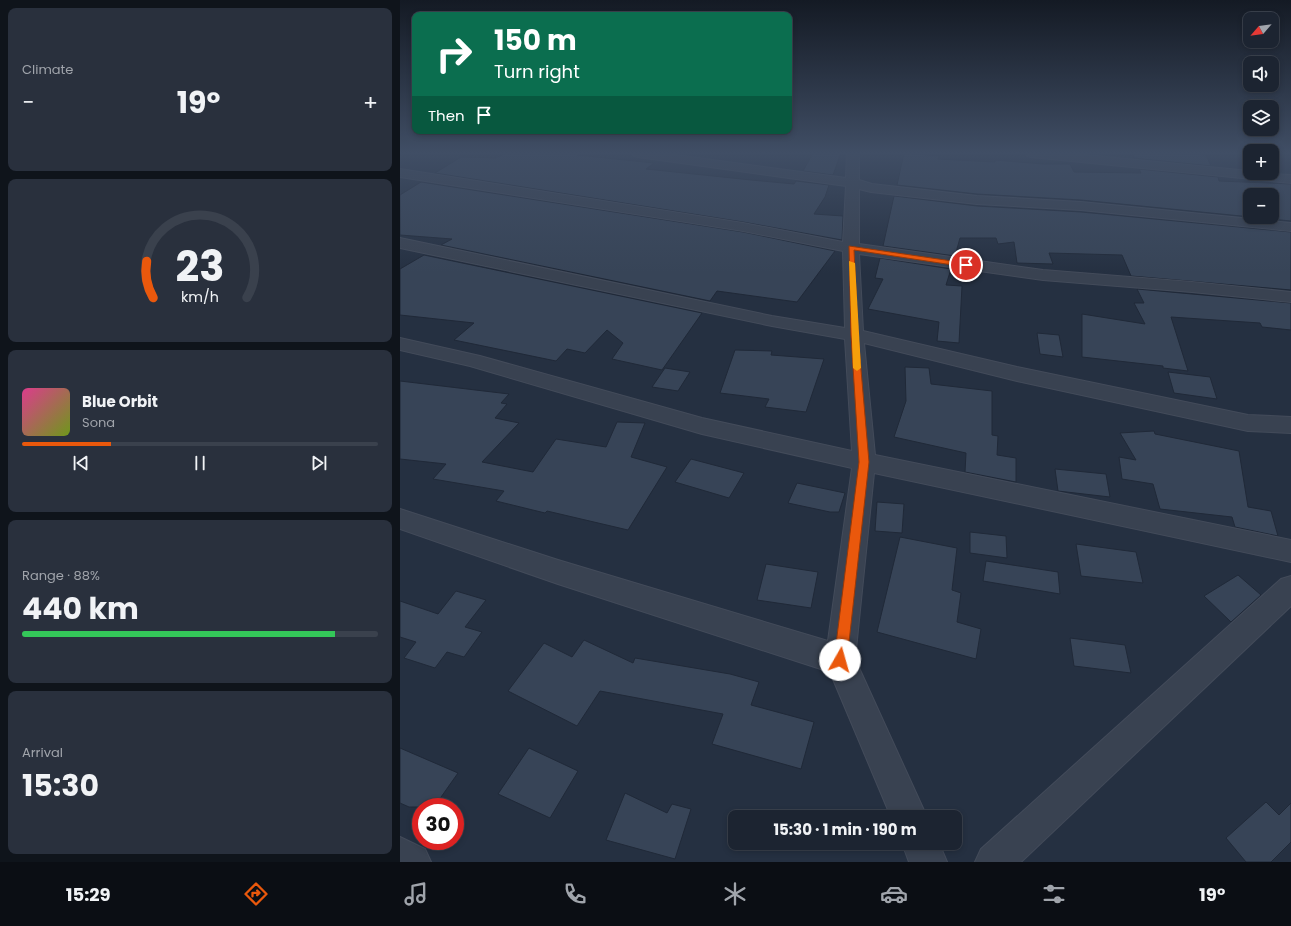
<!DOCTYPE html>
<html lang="en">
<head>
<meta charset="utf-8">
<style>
  :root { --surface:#1c2431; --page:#29303d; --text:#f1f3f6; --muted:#a0a4ab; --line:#3a414d; --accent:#ea580c }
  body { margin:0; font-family:Poppins,sans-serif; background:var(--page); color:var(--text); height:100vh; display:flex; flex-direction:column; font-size:15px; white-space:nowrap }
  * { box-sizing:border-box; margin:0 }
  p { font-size:13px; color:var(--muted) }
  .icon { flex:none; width:22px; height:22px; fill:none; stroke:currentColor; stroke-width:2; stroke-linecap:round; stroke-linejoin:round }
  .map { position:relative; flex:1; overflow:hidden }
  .details { display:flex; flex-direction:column; gap:8px; padding:8px; background:#0f141b; width:400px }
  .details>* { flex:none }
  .hud { position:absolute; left:12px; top:12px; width:380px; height:122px; border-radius:8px; box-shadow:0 2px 6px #0003,0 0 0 1px var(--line); background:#0b6e4f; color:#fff; overflow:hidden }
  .needle { width:26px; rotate:242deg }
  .fabs { position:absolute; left:843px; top:12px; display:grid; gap:8px }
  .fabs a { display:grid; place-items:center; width:36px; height:36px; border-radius:8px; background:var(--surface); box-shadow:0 2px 6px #0003,0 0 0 1px var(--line); font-size:20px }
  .speed { position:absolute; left:12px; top:798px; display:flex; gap:8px; font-size:20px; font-weight:700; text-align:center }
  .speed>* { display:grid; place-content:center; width:52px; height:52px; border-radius:50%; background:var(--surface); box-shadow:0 2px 6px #0003,0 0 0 1px var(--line); line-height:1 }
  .speed .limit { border:6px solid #d22; background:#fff; color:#111 }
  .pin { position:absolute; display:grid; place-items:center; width:34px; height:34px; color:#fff; margin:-17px; border:2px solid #fff; border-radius:50%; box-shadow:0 1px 4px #0007 }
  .me { position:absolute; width:44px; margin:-22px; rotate:7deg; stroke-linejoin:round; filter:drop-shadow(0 0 3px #0008) }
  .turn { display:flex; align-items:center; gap:14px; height:84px; padding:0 16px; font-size:18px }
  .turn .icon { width:52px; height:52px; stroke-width:2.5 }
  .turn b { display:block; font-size:28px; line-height:34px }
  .then { display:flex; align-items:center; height:38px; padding:0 16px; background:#0003; gap:8px; font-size:15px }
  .big { font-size:30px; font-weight:700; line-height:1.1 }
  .details .widget { flex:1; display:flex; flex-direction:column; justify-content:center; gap:6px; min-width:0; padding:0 14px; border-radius:8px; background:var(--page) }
  .details .dial { align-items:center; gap:0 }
  .dial svg { height:104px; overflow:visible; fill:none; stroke:var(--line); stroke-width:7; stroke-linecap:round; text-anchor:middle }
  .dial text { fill:var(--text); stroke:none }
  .song { display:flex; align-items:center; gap:12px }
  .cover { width:48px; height:48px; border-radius:6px; background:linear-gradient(135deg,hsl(330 70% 55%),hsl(80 70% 35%)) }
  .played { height:4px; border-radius:2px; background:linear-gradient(90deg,var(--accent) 25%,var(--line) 25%) }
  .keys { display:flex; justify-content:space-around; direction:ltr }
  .heat { display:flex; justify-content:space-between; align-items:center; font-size:22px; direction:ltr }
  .charge { height:6px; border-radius:3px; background:linear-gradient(90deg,#34c759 88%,var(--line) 0) }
  .trip { position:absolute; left:328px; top:810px; width:234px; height:40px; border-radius:8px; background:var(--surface); box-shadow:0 2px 6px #0003,0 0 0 1px var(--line); font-weight:700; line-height:40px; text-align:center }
  .dock { display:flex; height:64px; justify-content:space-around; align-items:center; background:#0b0e14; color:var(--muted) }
  .dock .icon { width:28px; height:28px }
  .dock .selected { color:var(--accent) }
  .dock b { font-size:18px; color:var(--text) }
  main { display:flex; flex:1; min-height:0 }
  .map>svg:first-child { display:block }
  .building { fill:#374457; stroke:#202938; fill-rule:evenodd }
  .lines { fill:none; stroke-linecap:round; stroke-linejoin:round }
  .minor-casing { stroke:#434b5a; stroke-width:2 }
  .minor { fill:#394251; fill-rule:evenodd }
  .route { fill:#ea580c; stroke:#983908 }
  .slow { fill:#f59e0b }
</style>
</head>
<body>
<main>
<section class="details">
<div class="widget"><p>Climate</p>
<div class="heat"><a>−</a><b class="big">19°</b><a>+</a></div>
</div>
<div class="widget dial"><svg viewBox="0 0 100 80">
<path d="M14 69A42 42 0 1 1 86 69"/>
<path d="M14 69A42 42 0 0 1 9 41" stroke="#ea580c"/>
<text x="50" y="56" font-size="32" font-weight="700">23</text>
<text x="50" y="72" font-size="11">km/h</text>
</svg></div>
<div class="widget">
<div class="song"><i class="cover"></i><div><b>Blue Orbit</b><p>Sona</p></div></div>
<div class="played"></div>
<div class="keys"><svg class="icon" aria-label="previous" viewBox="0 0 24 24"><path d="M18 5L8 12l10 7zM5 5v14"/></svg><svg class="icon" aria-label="pause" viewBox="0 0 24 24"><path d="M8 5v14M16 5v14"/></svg><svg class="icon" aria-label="next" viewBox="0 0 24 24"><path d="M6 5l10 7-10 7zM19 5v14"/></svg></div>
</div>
<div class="widget"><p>Range · 88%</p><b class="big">440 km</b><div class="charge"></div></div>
<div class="widget"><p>Arrival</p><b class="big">15:30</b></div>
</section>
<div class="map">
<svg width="891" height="862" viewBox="0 0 891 862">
  <rect width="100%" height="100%" fill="#253041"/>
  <!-- building -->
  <path class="building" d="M105,153H180L177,155L254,163L246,169L351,180L394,184L396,181L429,185L425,197L414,214L443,216L442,240L343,222L35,173L61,157L96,158Z
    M413,153H441L433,175L403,171Z
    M504,153L539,156L538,159L595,162V160L643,164H670L674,172L741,173L739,169L818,177L819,181L891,184V221L681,200L577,194L497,185ZM850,195H872V217H850Z
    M732,153H768L806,155L811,166L734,158Z
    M21,182L343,232L435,251L397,302L317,291L310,301L41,245L52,239L0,235V195Z
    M494,196L577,206L681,212L891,232V290L731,276L722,255L649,253L653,264L617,263L614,242L598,244L596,238H560L555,256L483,246Z
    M24,255L302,313L262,370L212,359L223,343L207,330L185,353L167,349L156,361L54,340L74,323L0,315V269Z
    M480,258L551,269L546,285L562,286L559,343L537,341L539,322L468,309L483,279L475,278Z
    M737,289L891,303V330L862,327L860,323L771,317L788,371L763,368V366L682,357V314L745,324L734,303H744Z
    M637,333L659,335L663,357L640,354Z
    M335,350L372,351L371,355L424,359L406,412L365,407L369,399L320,393Z
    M505,367L529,368L531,384L592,391V435L598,436L597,455L616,458V482L565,472L566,453L494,437L506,401Z
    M265,368L290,372L278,391L252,387Z
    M768,372L810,377L817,399L774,393Z
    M0,381L109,394L101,403L107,404L95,418L119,423L82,462L133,472L156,439L206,447L217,422L245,423L231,457L267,467L228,530L147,511L145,513L96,501L104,491L33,479L46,464L0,459Z
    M754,431L755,434L839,451L848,507L871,511L878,536L835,527L832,517L760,509L753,484L722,479L719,457L736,460L720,433Z
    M291,459L344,473L329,498L275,482Z
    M655,469L706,474L710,497L658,491Z
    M397,483L445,493L439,512H430L388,503Z
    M477,502L504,504L502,533L475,531Z
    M570,532L606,536L607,558L570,553Z
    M500,537L557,548L552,590L561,593L557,622L581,629L576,659L477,632Z
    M676,544L736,552L743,583L681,576Z
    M586,561L658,572L660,594L583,581Z
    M366,564L418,572L411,608L357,600Z
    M838,575L861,595L831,622L804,596Z
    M56,591L86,600L65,627L82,632L64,657L47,652L35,668L4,658L16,642L0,637V601L38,614Z
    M670,638L725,645L731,673L674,666Z
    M184,640L233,663L235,658L330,674L359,682L351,705L414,722L401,769L312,744L323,714L200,691L177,726L108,691L144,643L172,657Z
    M0,748L58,773L34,807H9L0,803Z
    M129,748L178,771L150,818L98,794Z
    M225,793L267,813L272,804L291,809L275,859L206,840Z
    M866,802L879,815L891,803V842L871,862H846L826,838Z"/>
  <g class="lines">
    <!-- minor casing -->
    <g class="minor-casing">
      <path id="minor" d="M232,153H261L446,178L447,153H459V180L472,184L577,196L681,202L891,223V231L681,210L577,204L471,192L459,189V244L643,270L792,282L891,292V302L792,292L643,280L459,254L463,331L617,367L848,415L891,417V433L848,431L617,381L464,343L475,455L891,540V562L474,473L455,659L527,817H491L430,672L158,584L0,529V509L158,560L428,641L452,468L302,434L70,366L0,350V338L80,356L302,418L452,451L445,339L372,326L0,248V238L372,316L445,328L443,251L343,231L0,177V169L343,223L443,242L446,186L238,157L234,156Z
        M625,153H664L850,171V173L891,175V183L631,157L627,156Z
        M891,576V606L621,862H575L581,849L881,579Z
        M0,837L25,849L31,862H0Z
        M502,843H539L547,862H509Z"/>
    </g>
    <!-- minor -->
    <use href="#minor" class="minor"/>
  </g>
  <!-- sky -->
  <linearGradient id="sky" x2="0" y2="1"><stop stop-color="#141a24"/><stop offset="0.56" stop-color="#404e65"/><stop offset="1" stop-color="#404e65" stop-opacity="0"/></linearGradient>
  <rect width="891" height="273" fill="url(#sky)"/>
  <!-- route -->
  <path class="route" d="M449,246L566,263L569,265L566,267L454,250L458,335L469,462L447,660L445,664L440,666L436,664L434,660L459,462L451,335Z"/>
  <!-- slow -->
  <path class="slow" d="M449,261L455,263L461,368L457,371L453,368Z"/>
</svg>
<div class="fabs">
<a><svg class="needle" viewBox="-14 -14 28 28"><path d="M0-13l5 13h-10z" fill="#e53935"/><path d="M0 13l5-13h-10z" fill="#a0a4ab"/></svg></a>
<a><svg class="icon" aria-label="sound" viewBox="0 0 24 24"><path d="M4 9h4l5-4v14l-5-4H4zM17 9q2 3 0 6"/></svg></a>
<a><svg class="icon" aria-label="layers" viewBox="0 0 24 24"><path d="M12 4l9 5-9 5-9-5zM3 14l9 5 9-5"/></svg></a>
<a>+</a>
<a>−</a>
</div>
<div class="speed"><div class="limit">30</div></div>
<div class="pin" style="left:566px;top:265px;background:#d93025"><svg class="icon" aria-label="arrive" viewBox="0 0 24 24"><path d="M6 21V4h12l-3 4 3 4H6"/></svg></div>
<svg class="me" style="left:440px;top:660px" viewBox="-20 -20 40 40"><circle r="19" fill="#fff"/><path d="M0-13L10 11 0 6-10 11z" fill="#ea580c"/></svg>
<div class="trip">15:30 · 1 min · 190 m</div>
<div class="hud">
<div class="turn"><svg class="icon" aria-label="right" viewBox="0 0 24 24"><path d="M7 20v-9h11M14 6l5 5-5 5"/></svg><div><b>150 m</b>Turn right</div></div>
<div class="then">Then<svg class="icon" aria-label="arrive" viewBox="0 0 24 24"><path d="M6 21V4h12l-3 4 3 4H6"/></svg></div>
</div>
</div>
</main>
<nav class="dock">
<b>15:29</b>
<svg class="icon selected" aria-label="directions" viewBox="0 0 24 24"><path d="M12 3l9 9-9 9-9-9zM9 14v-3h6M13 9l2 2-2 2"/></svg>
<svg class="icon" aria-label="music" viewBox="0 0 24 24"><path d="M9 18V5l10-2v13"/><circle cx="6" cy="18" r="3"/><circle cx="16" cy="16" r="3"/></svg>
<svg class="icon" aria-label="phone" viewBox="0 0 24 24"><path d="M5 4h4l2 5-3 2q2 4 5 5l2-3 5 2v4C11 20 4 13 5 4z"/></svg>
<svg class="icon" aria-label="climate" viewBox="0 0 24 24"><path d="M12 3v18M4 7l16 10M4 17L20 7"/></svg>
<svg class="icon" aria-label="car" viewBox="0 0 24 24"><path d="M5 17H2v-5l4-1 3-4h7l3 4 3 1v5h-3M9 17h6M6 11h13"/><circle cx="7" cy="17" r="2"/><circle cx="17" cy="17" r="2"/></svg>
<svg class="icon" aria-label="filters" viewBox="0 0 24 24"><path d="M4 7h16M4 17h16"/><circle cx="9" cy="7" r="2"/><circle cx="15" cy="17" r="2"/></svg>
<b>19°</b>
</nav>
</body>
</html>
